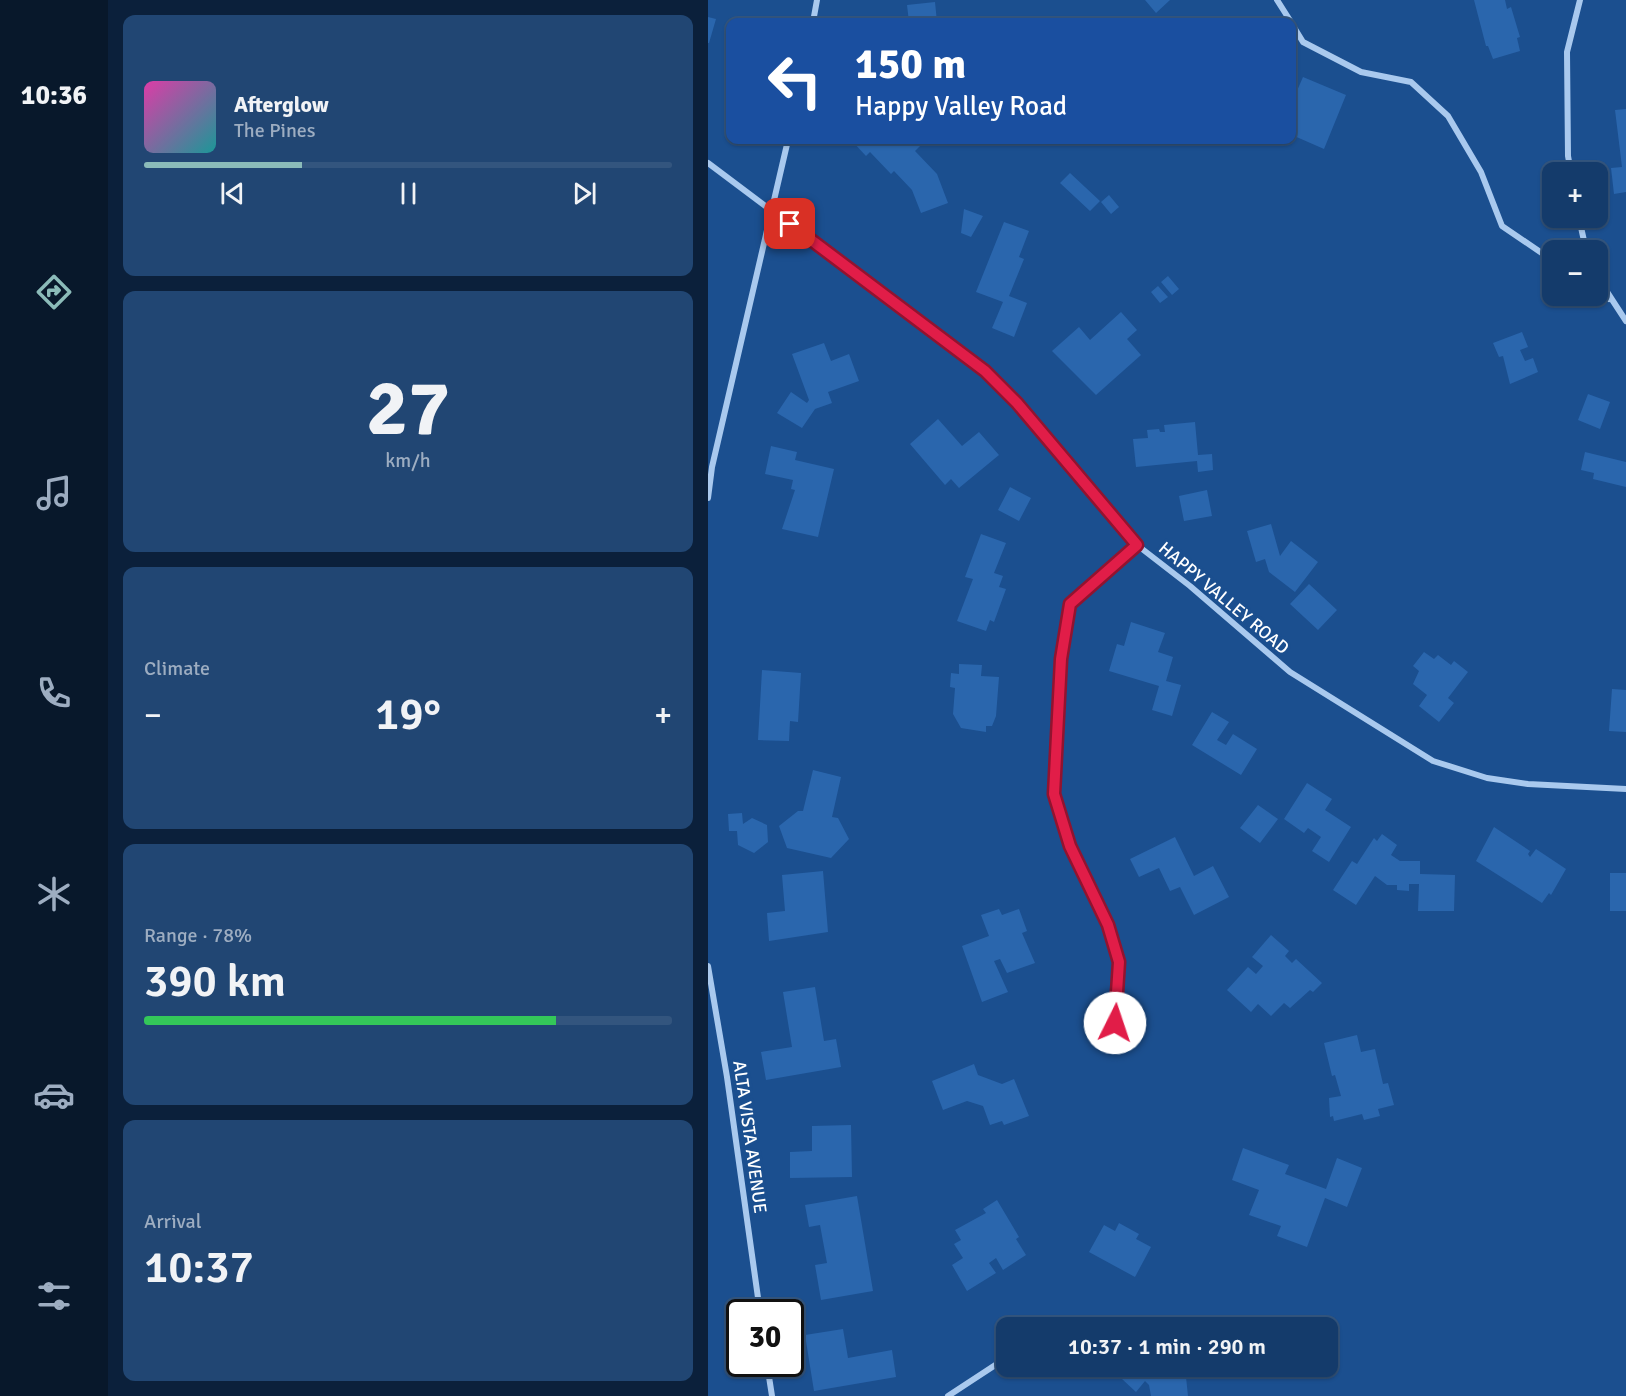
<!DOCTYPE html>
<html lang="en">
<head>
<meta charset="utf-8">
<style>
  :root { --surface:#143b6b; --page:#214673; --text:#f1f3f6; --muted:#9dadc1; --line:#33557e; --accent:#8bbbb9 }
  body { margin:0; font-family:Signika,sans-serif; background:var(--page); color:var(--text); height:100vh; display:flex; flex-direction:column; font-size:22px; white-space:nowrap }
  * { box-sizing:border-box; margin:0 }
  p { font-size:20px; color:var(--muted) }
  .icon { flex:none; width:33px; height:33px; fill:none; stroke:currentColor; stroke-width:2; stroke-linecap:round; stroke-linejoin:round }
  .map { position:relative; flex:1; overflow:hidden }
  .drawer { display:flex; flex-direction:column; gap:15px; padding:15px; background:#0b203b; width:600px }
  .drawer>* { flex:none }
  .hud { position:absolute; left:18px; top:18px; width:570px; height:126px; border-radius:12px; box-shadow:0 2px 4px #0004,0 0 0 2px var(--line); background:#1a4fa0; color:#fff; overflow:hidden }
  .buttons { position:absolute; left:834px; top:162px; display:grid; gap:12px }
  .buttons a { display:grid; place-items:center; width:66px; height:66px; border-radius:12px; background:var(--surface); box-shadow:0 2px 4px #0004,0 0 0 2px var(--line); font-size:30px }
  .speed { position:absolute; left:18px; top:1299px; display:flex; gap:12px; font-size:30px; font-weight:700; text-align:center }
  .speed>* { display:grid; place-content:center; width:78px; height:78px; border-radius:50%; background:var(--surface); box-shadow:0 2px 4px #0004,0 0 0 2px var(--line); line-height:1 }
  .speed .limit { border:3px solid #111; border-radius:9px; background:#fff; color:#111 }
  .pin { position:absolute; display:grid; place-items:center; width:51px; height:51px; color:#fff; margin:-26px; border-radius:12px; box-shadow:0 3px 9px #0006 }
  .me { position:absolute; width:66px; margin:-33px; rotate:4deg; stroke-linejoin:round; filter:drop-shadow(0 0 4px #0008) }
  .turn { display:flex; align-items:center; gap:21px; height:126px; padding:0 30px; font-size:27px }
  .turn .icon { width:78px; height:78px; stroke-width:2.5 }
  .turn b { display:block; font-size:42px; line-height:51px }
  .big { font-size:45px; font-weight:600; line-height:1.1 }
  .drawer .tile { flex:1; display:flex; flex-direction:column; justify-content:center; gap:9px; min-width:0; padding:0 21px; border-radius:12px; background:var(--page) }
  .drawer .dial { align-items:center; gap:0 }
  .dial b { font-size:78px; line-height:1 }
  .song { display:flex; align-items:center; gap:18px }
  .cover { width:72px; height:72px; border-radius:9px; background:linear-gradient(135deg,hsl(320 70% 55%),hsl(180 70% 35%)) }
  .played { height:6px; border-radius:3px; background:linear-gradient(90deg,var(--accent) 30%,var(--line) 30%) }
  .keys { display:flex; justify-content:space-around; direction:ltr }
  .heat { display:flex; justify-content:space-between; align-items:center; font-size:33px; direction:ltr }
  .charge { height:9px; border-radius:4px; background:linear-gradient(90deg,#34c759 78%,var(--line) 0) }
  .trip { position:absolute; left:288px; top:1317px; width:342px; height:60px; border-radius:12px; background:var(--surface); box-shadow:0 2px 4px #0004,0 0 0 2px var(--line); font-weight:600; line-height:60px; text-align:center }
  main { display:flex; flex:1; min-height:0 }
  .dock { display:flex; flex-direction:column; width:108px; justify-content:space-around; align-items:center; background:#08182b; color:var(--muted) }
  .dock .icon { width:42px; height:42px }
  .dock .current { color:var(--accent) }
  .dock b { font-size:27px; color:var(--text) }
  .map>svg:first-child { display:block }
  .building { fill:#2a66ad }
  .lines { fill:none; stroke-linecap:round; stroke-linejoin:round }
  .street { stroke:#a9c9ee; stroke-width:6 }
  .route-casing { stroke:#92132f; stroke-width:15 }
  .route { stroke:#e11d48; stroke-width:10 }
  .labels { text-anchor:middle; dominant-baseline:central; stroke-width:6; stroke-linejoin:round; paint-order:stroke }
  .street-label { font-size:18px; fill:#fff; stroke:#1b4f8f }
</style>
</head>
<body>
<main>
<nav class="dock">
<b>10:36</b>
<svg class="icon current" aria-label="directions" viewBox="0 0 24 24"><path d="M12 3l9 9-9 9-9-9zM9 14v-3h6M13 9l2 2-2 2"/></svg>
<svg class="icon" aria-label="music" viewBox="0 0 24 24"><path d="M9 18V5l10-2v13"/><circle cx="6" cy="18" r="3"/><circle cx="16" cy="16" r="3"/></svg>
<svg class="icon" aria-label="phone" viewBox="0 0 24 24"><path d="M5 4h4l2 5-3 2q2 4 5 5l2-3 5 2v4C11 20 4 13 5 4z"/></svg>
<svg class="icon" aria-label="climate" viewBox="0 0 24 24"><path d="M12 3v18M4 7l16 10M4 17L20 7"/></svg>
<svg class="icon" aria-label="car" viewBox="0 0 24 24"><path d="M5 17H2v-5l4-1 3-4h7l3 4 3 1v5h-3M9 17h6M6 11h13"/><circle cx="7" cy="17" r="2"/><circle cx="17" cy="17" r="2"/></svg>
<svg class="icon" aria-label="filters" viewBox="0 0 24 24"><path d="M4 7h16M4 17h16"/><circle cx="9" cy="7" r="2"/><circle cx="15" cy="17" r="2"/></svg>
</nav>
<section class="drawer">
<div class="tile">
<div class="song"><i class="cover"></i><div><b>Afterglow</b><p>The Pines</p></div></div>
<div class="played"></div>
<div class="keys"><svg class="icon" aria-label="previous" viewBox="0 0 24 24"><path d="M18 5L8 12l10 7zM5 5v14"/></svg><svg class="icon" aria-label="pause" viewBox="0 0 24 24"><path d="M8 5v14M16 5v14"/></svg><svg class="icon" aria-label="next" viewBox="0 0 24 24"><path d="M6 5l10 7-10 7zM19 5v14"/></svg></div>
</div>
<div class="tile dial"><b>27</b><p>km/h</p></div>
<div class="tile"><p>Climate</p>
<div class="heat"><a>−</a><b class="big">19°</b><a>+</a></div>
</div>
<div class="tile"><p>Range · 78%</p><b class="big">390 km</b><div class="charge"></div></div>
<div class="tile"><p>Arrival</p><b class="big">10:37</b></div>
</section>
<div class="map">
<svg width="918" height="1396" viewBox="0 0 918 1396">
  <rect width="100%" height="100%" fill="#1b4f8f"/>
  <!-- building -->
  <path class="building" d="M437,0H462L448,13Z
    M766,0H797L799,9L803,7L812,37L809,38L812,51L785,59L780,46H778Z
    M227,2L229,22H201L199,5Z
    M0,17L8,19L1,43H0Z
    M595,77L638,95L616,149L584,135V114L589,101L585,100Z
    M918,109V192L906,194L903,168L914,167L907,110Z
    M143,140H207L213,145L207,151L229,174L240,203L213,213L204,190L186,171L183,174L162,152L158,156Z
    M362,173L392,201L382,211L352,183Z
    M401,195L411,207L403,214L393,202Z
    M256,209L275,216L263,237L253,233Z
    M296,222L321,231L311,257L316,259L301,296L319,303L306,337L284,328L295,302L268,292Z
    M460,276L471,289L464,295L453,282Z
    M450,286L460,297L452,303L443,292Z
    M413,312L429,330L419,339L433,355L388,395L344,351L371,327L382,340Z
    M814,332L820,347L812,350L817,361L825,358L830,372L802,384L795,356L791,357L785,343Z
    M116,343L123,361L141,354L151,381L120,392L124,403L107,409L94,428L69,413L83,392L99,403L101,400L84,354Z
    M880,394L902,402L892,429L870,420Z
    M230,419L254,446L271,432L291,455L251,488L243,479L237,485L202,444Z
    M487,422L490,455L504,454L505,470L490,472L489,461L428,467L425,439L440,438L439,430L451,429L452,432H457L456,425Z
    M63,446L89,452L87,460L126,469L110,537L74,529L87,490L83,489L85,480L57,474Z
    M877,452L918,462V487L885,479L886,473L873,470Z
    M302,487L323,498L311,521L290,510Z
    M499,490L504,516L476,521L471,496Z
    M563,524L572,556L583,541L610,562L587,592L561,572L557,559L548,562L539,531Z
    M273,534L298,543L286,573L295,576L291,587L298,589L286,622L282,620L278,631L249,621L265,579L257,577Z
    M601,584L629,610L610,630L582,604Z
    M423,622L457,633L450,652L465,657L458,681L473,685L464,716L444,710L451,686L401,671L409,644L416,646Z
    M716,652L726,659L730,655L743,665L746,661L760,672L740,698L746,703L731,722L711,706L719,695L705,684L711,671L705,666Z
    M251,664L274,665L273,676L291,677L288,716L284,726H278V732L253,728L245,714L247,688L242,687L243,673L251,674Z
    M54,670L93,673L90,722L82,721L81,741L50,740Z
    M904,689L918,690V732L901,731Z
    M504,712L521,722L509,740L518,745L525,734L549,749L533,775L484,745Z
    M105,770L133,777L124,817L130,818L141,839L123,858L79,848L71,826L90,811H95Z
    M599,783L624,799L617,810L643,827L621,862L604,851L613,837L600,828L596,833L576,819Z
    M550,805L570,819L552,843L532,828Z
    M34,813L35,824L44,818L59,825L60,842L46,853L30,845L29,831H21L20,814Z
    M786,827L822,851L820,854L822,857L828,849L858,869L843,895L841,893L834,903L768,861Z
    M674,834L689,845L683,855L692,861H712V874L747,875L746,911H710L711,884H701V891L689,890V885H679L667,876L648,905L625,890L644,861L649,864L666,838L669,841Z
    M467,837L486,876L505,866L521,897L486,915L472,887L462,891L451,868L431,877L422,859Z
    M115,871L120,932L61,941L59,913L77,911L74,875Z
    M902,873H918V911H902Z
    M291,909L294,915L311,909L319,931L314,933L327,963L299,973L292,959L286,961L300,992L274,1002L254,946L281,936L273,915Z
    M563,935L581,951L577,956L584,963L588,959L614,983L605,992L602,990L582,1008L576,1003L563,1016L550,1004L543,1012L519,990L540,967L548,974L555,966L544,957Z
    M107,987L116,1041L128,1039L133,1067L58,1080L53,1052L84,1047L75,992Z
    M649,1035L653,1052L667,1049L675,1084L680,1083L686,1105L670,1109L672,1116L656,1120L654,1114L626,1121L625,1116L622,1117L621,1098L633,1096L627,1075L624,1076L616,1043Z
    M266,1064L270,1075L294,1084L306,1079L321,1116L296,1125L294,1121L282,1125L275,1106L259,1101L235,1110L224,1081Z
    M143,1125L144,1177L82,1178V1152L104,1151V1126Z
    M535,1148L581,1165L577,1174L618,1189L629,1158L654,1168L639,1207L617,1198L599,1247L569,1236L573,1226L541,1215L551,1190L524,1180Z
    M149,1196L165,1291L113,1300L107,1265L119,1263L112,1225L101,1227L97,1205Z
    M289,1200L311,1237L308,1239L318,1255L295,1270L288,1258L281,1263L288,1273L259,1291L244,1265L255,1258L246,1244L253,1240L247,1230L278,1213L275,1209Z
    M411,1223L431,1234L428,1239L443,1247L427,1277L381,1252L396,1225L407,1231Z
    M135,1329L140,1358L184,1350L188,1377L106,1391L97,1335Z
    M400,1366H498V1374L478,1377L480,1396H443L441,1385L437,1381L428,1392Z"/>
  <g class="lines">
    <!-- street -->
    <path class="street" d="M569,0L583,22
      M105,22L109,0
      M584,24L595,42L653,72L703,82L740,116L773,172L794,226L844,260
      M0,163L277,371L309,403L429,545L482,586L582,672L725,761L779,778L820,784L918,789
      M863,172L860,156L859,52L872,0
      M871,218L878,250
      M890,278L918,321
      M890,291L901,299
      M0,498L4,467L80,140
      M0,966L19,1077L52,1312
      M407,1023L411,962L400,925L362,846L346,794L353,659L362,604L429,545
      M59,1364L64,1396
      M240,1396L298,1358"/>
  </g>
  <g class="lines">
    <!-- route casing -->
    <g class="route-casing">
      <path id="route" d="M82,224L277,371L309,403L429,545L362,604L353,659L346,794L362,846L400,925L411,962L407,1023"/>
    </g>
    <!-- route -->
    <use href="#route" class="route"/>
  </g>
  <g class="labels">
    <!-- street labels -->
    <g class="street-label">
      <text transform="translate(516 598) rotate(40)">HAPPY VALLEY ROAD</text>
      <text transform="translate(42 1137) rotate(82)">ALTA VISTA AVENUE</text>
    </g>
  </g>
</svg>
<div class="buttons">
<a>+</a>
<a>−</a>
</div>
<div class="speed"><div class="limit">30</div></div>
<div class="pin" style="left:82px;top:224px;background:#d93025"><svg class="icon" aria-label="arrive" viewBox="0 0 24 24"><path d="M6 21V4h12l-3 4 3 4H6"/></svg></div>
<svg class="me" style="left:407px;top:1023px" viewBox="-20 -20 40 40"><circle r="19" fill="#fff"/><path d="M0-13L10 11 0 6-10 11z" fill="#e11d48"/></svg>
<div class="trip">10:37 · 1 min · 290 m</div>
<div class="hud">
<div class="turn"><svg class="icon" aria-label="left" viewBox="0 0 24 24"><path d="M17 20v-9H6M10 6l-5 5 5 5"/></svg><div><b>150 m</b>Happy Valley Road</div></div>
</div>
</div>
</main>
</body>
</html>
